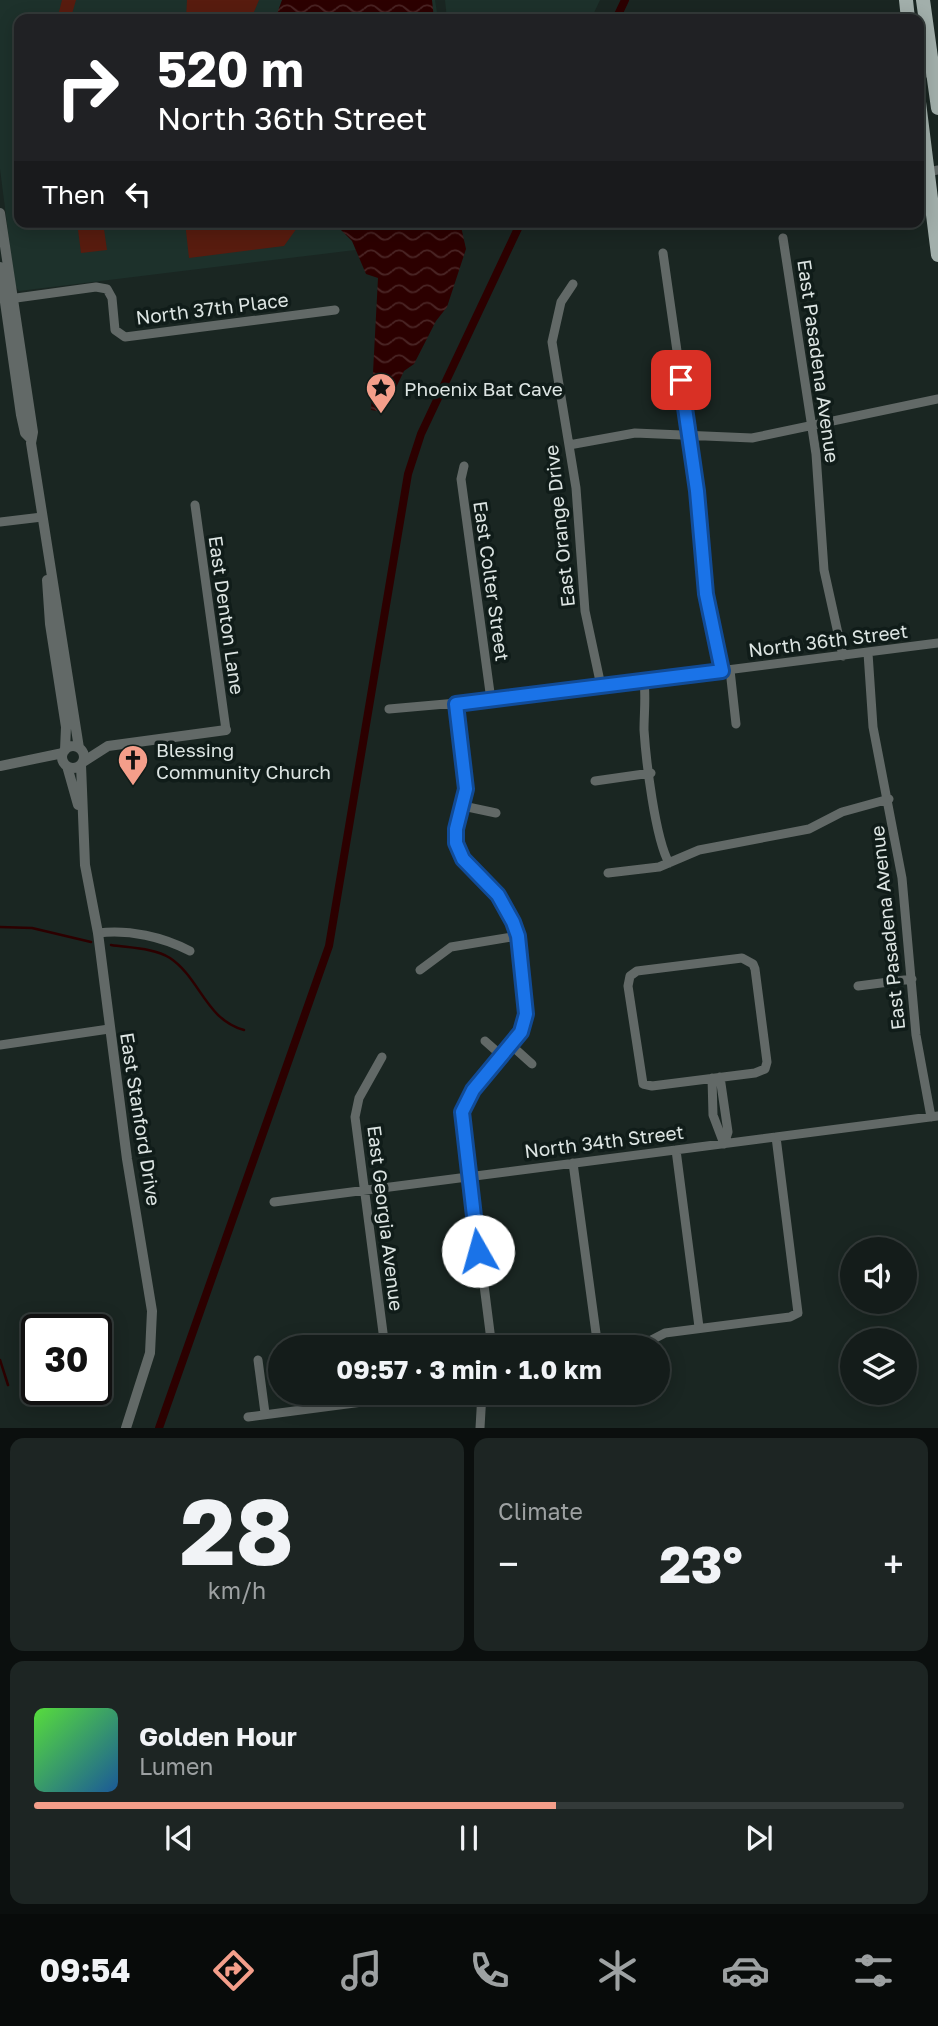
<!DOCTYPE html>
<html lang="en">
<head>
<meta charset="utf-8">
<style>
  :root { --surface:#141c1a; --page:#1d2523; --text:#f1f3f6; --muted:#9da1a2; --line:#333a39; --accent:#f49e8a }
  body { margin:0; font-family:"Golos Text",sans-serif; background:var(--page); color:var(--text); height:100vh; display:flex; flex-direction:column; font-size:26px; white-space:nowrap }
  * { box-sizing:border-box; margin:0 }
  p { font-size:23px; color:var(--muted) }
  .icon { flex:none; width:38px; height:38px; fill:none; stroke:currentColor; stroke-width:2; stroke-linecap:round; stroke-linejoin:round }
  .map { position:relative; height:1428px; overflow:hidden }
  .details { display:flex; flex-direction:column; gap:10px; padding:10px; background:#0b0f0e; flex:1 }
  .details>* { flex:none }
  .hud { position:absolute; left:14px; top:14px; width:910px; height:214px; border-radius:14px; box-shadow:0 4px 18px #0003,0 0 0 2px var(--line); background:#202124; color:#fff; overflow:hidden }
  .fabs { position:absolute; left:840px; top:1237px; display:grid; gap:14px }
  .fabs a { display:grid; place-items:center; width:77px; height:77px; border-radius:50%; background:var(--surface); box-shadow:0 4px 18px #0003,0 0 0 2px var(--line); font-size:35px }
  .speed { position:absolute; left:21px; top:1314px; display:flex; gap:14px; font-size:35px; font-weight:700; text-align:center }
  .speed>* { display:grid; place-content:center; width:91px; height:91px; border-radius:50%; background:var(--surface); box-shadow:0 4px 18px #0003,0 0 0 2px var(--line); line-height:1 }
  .speed .limit { border:4px solid #111; border-radius:10px; background:#fff; color:#111 }
  .pin { position:absolute; display:grid; place-items:center; width:60px; height:60px; color:#fff; margin:-30px; border-radius:14px; box-shadow:0 4px 10px #0006 }
  .me { position:absolute; width:77px; margin:-38px; rotate:353deg; stroke-linejoin:round; filter:drop-shadow(0 0 5px #0008) }
  .turn { display:flex; align-items:center; gap:24px; height:147px; padding:0 28px; font-size:32px }
  .turn .icon { width:91px; height:91px; stroke-width:2.5 }
  .turn b { display:block; font-size:49px; line-height:60px }
  .then { display:flex; align-items:center; height:66px; padding:0 28px; background:#0003; gap:14px; font-size:26px }
  .big { font-size:52px; font-weight:700; line-height:1.1 }
  .details .tile { flex:1; display:flex; flex-direction:column; justify-content:center; gap:10px; min-width:0; padding:0 24px; border-radius:14px; background:var(--page) }
  .details .dial { align-items:center; gap:0 }
  .dial b { font-size:91px; line-height:1 }
  .song { display:flex; align-items:center; gap:21px }
  .cover { width:84px; height:84px; border-radius:10px; background:linear-gradient(135deg,hsl(110 70% 55%),hsl(210 70% 35%)) }
  .played { height:7px; border-radius:4px; background:linear-gradient(90deg,var(--accent) 60%,var(--line) 60%) }
  .keys { display:flex; justify-content:space-around; direction:ltr }
  .heat { display:flex; justify-content:space-between; align-items:center; font-size:38px; direction:ltr }
  .details .tiles { flex:1; display:grid; gap:10px; grid-template-columns:1fr 1fr }
  .tile:last-child { grid-column:span 2 }
  .trip { position:absolute; left:268px; top:1335px; width:402px; height:70px; border-radius:35px; background:var(--surface); box-shadow:0 4px 18px #0003,0 0 0 2px var(--line); font-weight:700; line-height:70px; text-align:center }
  .menu { display:flex; height:112px; justify-content:space-around; align-items:center; background:#080b0a; color:var(--muted) }
  .menu .icon { width:49px; height:49px }
  .menu .current { color:var(--accent) }
  .menu b { font-size:32px; color:var(--text) }
  .map>svg:first-child { display:block }
  .built { fill:#1d312b }
  .green { fill:#581c0f }
  .water { fill:url(#water-waves) }
  .lines { fill:none; stroke-linecap:round; stroke-linejoin:round }
  .stream { stroke:#2c0000; stroke-width:2.5 }
  .canal { stroke:#2c0000; stroke-width:8 }
  .minor { stroke:#626967; stroke-width:9 }
  .tertiary { stroke:#626967; stroke-width:10 }
  .primary { stroke:#a2afab; stroke-width:14 }
  .route-casing { stroke:#114b97; stroke-width:18 }
  .route { stroke:#1a73e8; stroke-width:12 }
  .labels { text-anchor:middle; dominant-baseline:central; stroke-width:7; stroke-linejoin:round; paint-order:stroke }
  .street-label { font-size:19px; fill:#dde5e3; stroke:#101c19 }
  .poi-label { font-size:19px; fill:#dde5e3; stroke:#101c19; text-anchor:start }
</style>
</head>
<body>
<div class="map">
<svg width="938" height="1428" viewBox="0 0 938 1428">
  <defs>
    <pattern id="water-waves" width="16" height="10" patternUnits="userSpaceOnUse" patternTransform="scale(1.75)"><rect width="16" height="10" fill="#2c0000"/><path d="M0 5q4-4 8 0t8 0" fill="none" stroke="#4a2525"/></pattern>
  </defs>
  <rect width="100%" height="100%" fill="#1a2622"/>
  <!-- built -->
  <path class="built" d="M0,0H435L438,19H19V222H461L462,237L19,291L15,286L0,169Z
    M445,0H600L591,19H447Z"/>
  <!-- green -->
  <path class="green" d="M62,0H76L72,14L58,16Z
    M187,0H259L251,19H186Z
    M77,222H103L107,250L81,253Z
    M185,222H297V228L284,246L189,258Z"/>
  <!-- water -->
  <path class="water" d="M282,0H432L434,19H275Z
    M333,222H460L466,249L447,307L436,321L414,364L404,371L384,412L371,410L378,278L366,274L352,241Z"/>
  <g class="lines">
    <!-- stream -->
    <path class="stream" d="M0,927L32,928L91,942
      M111,945C130,948 154,948 170,958C200,978 206,1020 244,1030
      M0,1360L8,1385"/>
    <!-- canal -->
    <path class="canal" d="M616,19L625,0
      M159,1428L329,946L408,474L421,434L521,222"/>
    <!-- minor -->
    <path class="minor" d="M919,74L933,72
      M919,174L938,170
      M783,238L816,454L824,570L843,656
      M663,253L697,491L706,594L722,671
      M573,284L561,302L552,342L576,488L585,611L601,686
      M9,299L96,287L107,289L112,298L115,330L125,337L335,310
      M569,445L635,433L752,438L938,399
      M464,466L461,479L491,700
      M195,505L226,730
      M0,522L42,517
      M868,653L873,727L902,878L916,1035L931,1117
      M730,670L736,724
      M644,681C646,698 644,713 644,730C646,760 655,838 669,863
      M455,704L465,779L456,843L463,859L498,895L513,922L518,936L526,1014L521,1032L473,1090L462,1112L492,1348
      M389,709L491,700L938,643
      M595,781L651,773
      M463,806L496,813
      M608,873L659,867L699,850L809,829L842,812L889,799
      M98,933C129,929 163,937 190,951
      M742,958L753,964L755,969L767,1062L765,1069L755,1073L652,1086L643,1084L628,986L630,976L637,971Z
      M420,970L451,947L518,936
      M858,986L912,979
      M485,1041L502,1056
      M0,1045L109,1029
      M512,1046L532,1064
      M382,1057L359,1098L355,1117L385,1348
      M720,1077L728,1132L724,1144
      M712,1078L713,1115L724,1144
      M676,1150L699,1327
      M573,1163L598,1348
      M274,1202L938,1116
      M636,1348L665,1333L790,1317L798,1313L776,1137
      M258,1360L265,1413
      M248,1417L431,1393
      M480,1428L482,1393"/>
    <!-- tertiary -->
    <path class="tertiary" d="M0,213L33,432L31,443L79,748
      M0,267L21,415L25,433L30,438
      M47,580L50,624L66,727L65,750
      M62 757a11 11 0 1 1 22 0a11 11 0 1 1-22 0Z
      M83,762L108,746L226,730
      M81,765L85,865L98,933L127,1159L152,1311L150,1353L126,1428
      M0,766L63,753
      M67,766L78,805"/>
    <!-- primary -->
    <path class="primary" d="M906,0L908,19
      M923,0L938,108
      M919,102L938,255"/>
  </g>
  <g class="lines">
    <!-- route casing -->
    <g class="route-casing">
      <path id="route" d="M478,1251L462,1112L473,1090L521,1032L526,1014L518,936L513,922L498,895L463,859L456,843V829L466,789L456,704L722,671L706,594L697,491L681,380"/>
    </g>
    <!-- route -->
    <use href="#route" class="route"/>
  </g>
  <!-- icons -->
  <defs>
    <g id="sight-pin" transform="scale(1.575)"><path d="M0 17L-7.5 6A9.5 9.5 0 1 1 7.5 6Z" fill="#f49e8a" stroke="#101c19"/><path d="M0-6L1.8-2.2L6-1.7L2.9 1.2L3.7 5.4L0 3.3L-3.7 5.4L-2.9 1.2L-6-1.7L-1.8-2.2Z" fill="#111"/></g>
    <g id="church-pin" transform="scale(1.575)"><path d="M0 17L-7.5 6A9.5 9.5 0 1 1 7.5 6Z" fill="#f49e8a" stroke="#101c19"/><path d="M-1.2-6h2.4v3.5h3.3v2.4h-3.3V6h-2.4V-.1h-3.3v-2.4h3.3Z" fill="#111"/></g>
  </defs>
  <g fill-rule="evenodd">
    <use href="#sight-pin" x="381" y="388"/>
    <use href="#church-pin" x="133" y="760"/>
  </g>
  <g class="labels">
    <!-- street labels -->
    <g class="street-label">
      <text transform="translate(212 308) rotate(-7)">North 37th Place</text>
      <text transform="translate(819 361) rotate(82)">East Pasadena Avenue</text>
      <text transform="translate(559 526) rotate(-96)">East Orange Drive</text>
      <text transform="translate(492 581) rotate(82)">East Colter Street</text>
      <text transform="translate(227 615) rotate(82)">East Denton Lane</text>
      <text transform="translate(828 640) rotate(-7)">North 36th Street</text>
      <text transform="translate(887 928) rotate(-96)">East Pasadena Avenue</text>
      <text transform="translate(141 1119) rotate(81)">East Stanford Drive</text>
      <text transform="translate(604 1141) rotate(-7)">North 34th Street</text>
      <text transform="translate(386 1218) rotate(83)">East Georgia Avenue</text>
    </g>
    <!-- poi labels -->
    <g class="poi-label">
      <text x="404" y="388">Phoenix Bat Cave</text>
      <text x="156" y="749">Blessing<tspan x="156" dy="22">Community Church</tspan></text>
    </g>
  </g>
</svg>
<div class="fabs">
<a><svg class="icon" aria-label="sound" viewBox="0 0 24 24"><path d="M4 9h4l5-4v14l-5-4H4zM17 9q2 3 0 6"/></svg></a>
<a><svg class="icon" aria-label="layers" viewBox="0 0 24 24"><path d="M12 4l9 5-9 5-9-5zM3 14l9 5 9-5"/></svg></a>
</div>
<div class="speed"><div class="limit">30</div></div>
<div class="pin" style="left:681px;top:380px;background:#d93025"><svg class="icon" aria-label="arrive" viewBox="0 0 24 24"><path d="M6 21V4h12l-3 4 3 4H6"/></svg></div>
<svg class="me" style="left:478px;top:1251px" viewBox="-20 -20 40 40"><circle r="19" fill="#fff"/><path d="M0-13L10 11 0 6-10 11z" fill="#1a73e8"/></svg>
<div class="trip">09:57 · 3 min · 1.0 km</div>
<div class="hud">
<div class="turn"><svg class="icon" aria-label="right" viewBox="0 0 24 24"><path d="M7 20v-9h11M14 6l5 5-5 5"/></svg><div><b>520 m</b>North 36th Street</div></div>
<div class="then">Then<svg class="icon" aria-label="left" viewBox="0 0 24 24"><path d="M17 20v-9H6M10 6l-5 5 5 5"/></svg></div>
</div>
</div>
<section class="details">
<div class="tiles">
<div class="tile dial"><b>28</b><p>km/h</p></div>
<div class="tile"><p>Climate</p>
<div class="heat"><a>−</a><b class="big">23°</b><a>+</a></div>
</div>
<div class="tile">
<div class="song"><i class="cover"></i><div><b>Golden Hour</b><p>Lumen</p></div></div>
<div class="played"></div>
<div class="keys"><svg class="icon" aria-label="previous" viewBox="0 0 24 24"><path d="M18 5L8 12l10 7zM5 5v14"/></svg><svg class="icon" aria-label="pause" viewBox="0 0 24 24"><path d="M8 5v14M16 5v14"/></svg><svg class="icon" aria-label="next" viewBox="0 0 24 24"><path d="M6 5l10 7-10 7zM19 5v14"/></svg></div>
</div>
</div>
</section>
<nav class="menu">
<b>09:54</b>
<svg class="icon current" aria-label="directions" viewBox="0 0 24 24"><path d="M12 3l9 9-9 9-9-9zM9 14v-3h6M13 9l2 2-2 2"/></svg>
<svg class="icon" aria-label="music" viewBox="0 0 24 24"><path d="M9 18V5l10-2v13"/><circle cx="6" cy="18" r="3"/><circle cx="16" cy="16" r="3"/></svg>
<svg class="icon" aria-label="phone" viewBox="0 0 24 24"><path d="M5 4h4l2 5-3 2q2 4 5 5l2-3 5 2v4C11 20 4 13 5 4z"/></svg>
<svg class="icon" aria-label="climate" viewBox="0 0 24 24"><path d="M12 3v18M4 7l16 10M4 17L20 7"/></svg>
<svg class="icon" aria-label="car" viewBox="0 0 24 24"><path d="M5 17H2v-5l4-1 3-4h7l3 4 3 1v5h-3M9 17h6M6 11h13"/><circle cx="7" cy="17" r="2"/><circle cx="17" cy="17" r="2"/></svg>
<svg class="icon" aria-label="filters" viewBox="0 0 24 24"><path d="M4 7h16M4 17h16"/><circle cx="9" cy="7" r="2"/><circle cx="15" cy="17" r="2"/></svg>
</nav>
</body>
</html>
